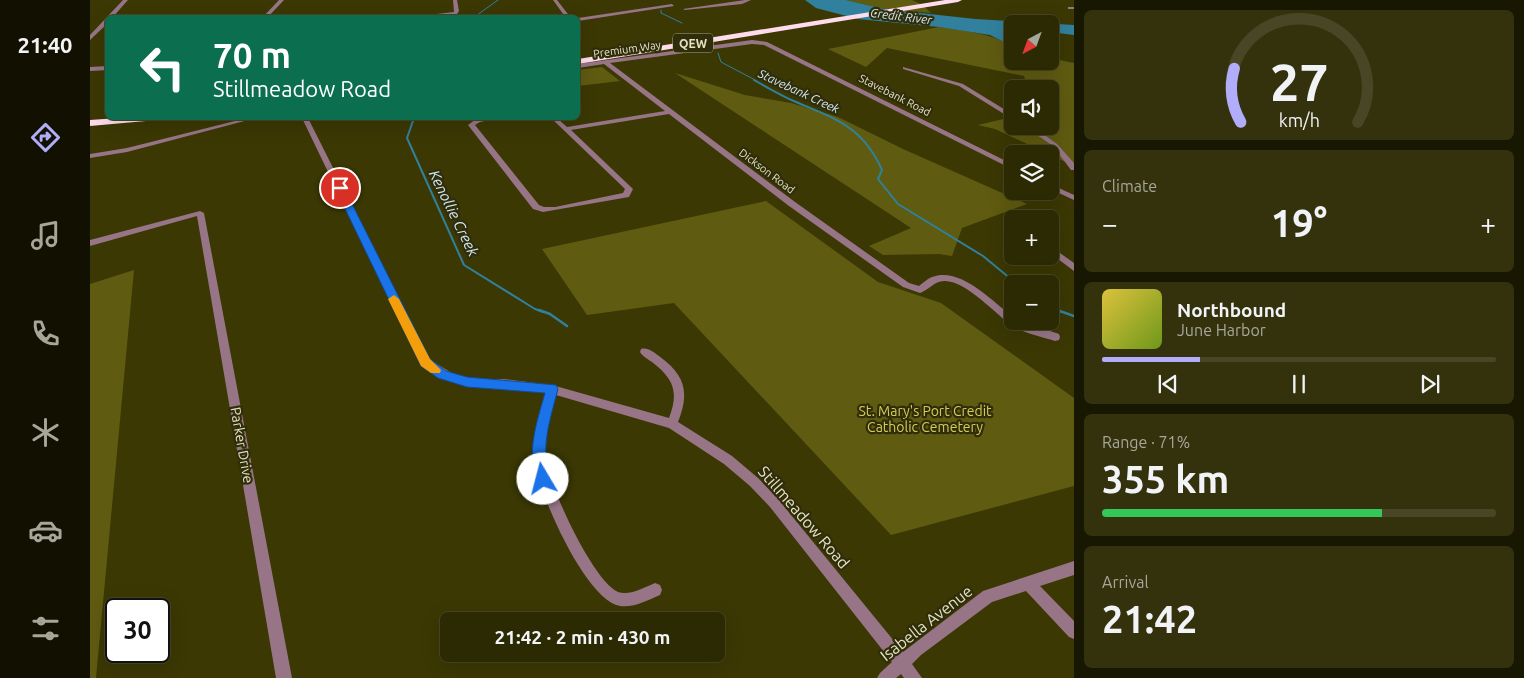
<!DOCTYPE html>
<html lang="en">
<head>
<meta charset="utf-8">
<style>
  :root { --surface:#2c2a03; --page:#34320d; --text:#f1f3f6; --muted:#a6a79a; --line:#484625; --accent:#b1adfa }
  body { margin:0; font-family:Ubuntu,sans-serif; background:var(--page); color:var(--text); height:100vh; display:flex; flex-direction:column; font-size:19px; white-space:nowrap }
  * { box-sizing:border-box; margin:0 }
  p { font-size:16px; color:var(--muted) }
  .icon { flex:none; width:28px; height:28px; fill:none; stroke:currentColor; stroke-width:2; stroke-linecap:round; stroke-linejoin:round }
  .map { position:relative; flex:1; overflow:hidden }
  .side { display:flex; flex-direction:column; gap:10px; padding:10px; background:#181702; width:450px }
  .side>* { flex:none }
  .banner { position:absolute; left:15px; top:15px; width:475px; height:105px; border-radius:8px; box-shadow:0 5px 20px #0002,0 0 0 1px var(--line); background:#0b6e4f; color:#fff; overflow:hidden }
  .needle { width:32px; rotate:221deg }
  .controls { position:absolute; left:914px; top:15px; display:grid; gap:10px }
  .controls a { display:grid; place-items:center; width:55px; height:55px; border-radius:8px; background:var(--surface); box-shadow:0 5px 20px #0002,0 0 0 1px var(--line); font-size:25px }
  .speed { position:absolute; left:15px; top:598px; display:flex; gap:10px; font-size:25px; font-weight:700; text-align:center }
  .speed>* { display:grid; place-content:center; width:65px; height:65px; border-radius:50%; background:var(--surface); box-shadow:0 5px 20px #0002,0 0 0 1px var(--line); line-height:1 }
  .speed .limit { border:2px solid #111; border-radius:8px; background:#fff; color:#111 }
  .pin { position:absolute; display:grid; place-items:center; width:42px; height:42px; color:#fff; margin:-21px; border:2px solid #fff; border-radius:50%; box-shadow:0 1px 5px #0007 }
  .me { position:absolute; width:55px; margin:-28px; rotate:352deg; stroke-linejoin:round; filter:drop-shadow(0 0 4px #0008) }
  .turn { display:flex; align-items:center; gap:18px; height:105px; padding:0 25px; font-size:22px }
  .turn .icon { width:65px; height:65px; stroke-width:2.5 }
  .turn b { display:block; font-size:35px; line-height:42px }
  .big { font-size:38px; font-weight:700; line-height:1.1 }
  .side .widget { flex:1; display:flex; flex-direction:column; justify-content:center; gap:8px; min-width:0; padding:0 18px; border-radius:8px; background:var(--page) }
  .side .dial { align-items:center; gap:0 }
  .dial svg { height:130px; overflow:visible; fill:none; stroke:var(--line); stroke-width:7; stroke-linecap:round; text-anchor:middle }
  .dial text { fill:var(--text); stroke:none }
  .song { display:flex; align-items:center; gap:15px }
  .cover { width:60px; height:60px; border-radius:8px; background:linear-gradient(135deg,hsl(50 70% 55%),hsl(80 70% 35%)) }
  .played { height:5px; border-radius:2px; background:linear-gradient(90deg,var(--accent) 25%,var(--line) 25%) }
  .keys { display:flex; justify-content:space-around; direction:ltr }
  .heat { display:flex; justify-content:space-between; align-items:center; font-size:28px; direction:ltr }
  .charge { height:8px; border-radius:4px; background:linear-gradient(90deg,#34c759 71%,var(--line) 0) }
  .trip { position:absolute; left:350px; top:612px; width:285px; height:50px; border-radius:8px; background:var(--surface); box-shadow:0 5px 20px #0002,0 0 0 1px var(--line); font-weight:700; line-height:50px; text-align:center }
  main { display:flex; flex:1; min-height:0 }
  .tabs { display:flex; flex-direction:column; width:90px; justify-content:space-around; align-items:center; background:#121101; color:var(--muted) }
  .tabs .icon { width:35px; height:35px }
  .tabs .selected { color:var(--accent) }
  .tabs b { font-size:22px; color:var(--text) }
  .map>svg:first-child { display:block }
  .green { fill:#5f5b11 }
  .water { fill:#31809d }
  .lines { fill:none; stroke-linecap:round; stroke-linejoin:round }
  .stream-far2 { stroke:#31809d; stroke-width:1 }
  .stream-far1 { stroke:#31809d; stroke-width:2 }
  .stream { stroke:#31809d; stroke-width:2.5 }
  .street { fill:#977587; fill-rule:evenodd }
  .highway { fill:#fedced; fill-rule:evenodd }
  .route { fill:#1a73e8; stroke:#114b97 }
  .slow { fill:#f59e0b }
  .labels { text-anchor:middle; dominant-baseline:central; stroke-width:4.5; stroke-linejoin:round; paint-order:stroke }
  .far-street-label { font-size:11px; fill:#e4e3c3; stroke:#302d0b }
  .far-water-label { font-size:12px; font-style:italic; fill:#d1e8f2; stroke:#302d0b }
  .shield { fill:#302d0b; stroke:#aeac8c; stroke-width:1 }
  .shield-label { font-size:12px; font-weight:bold; fill:#e4e3c3 }
  .park-label { font-size:14px; fill:#d5cd56; stroke:#302d0b }
  .street-label { font-size:14px; fill:#e4e3c3; stroke:#302d0b }
  .water-label { font-size:15px; font-style:italic; fill:#d1e8f2; stroke:#302d0b }
  .near-street-label { font-size:16px; fill:#e4e3c3; stroke:#302d0b }
</style>
</head>
<body>
<main>
<nav class="tabs">
<b>21:40</b>
<svg class="icon selected" aria-label="directions" viewBox="0 0 24 24"><path d="M12 3l9 9-9 9-9-9zM9 14v-3h6M13 9l2 2-2 2"/></svg>
<svg class="icon" aria-label="music" viewBox="0 0 24 24"><path d="M9 18V5l10-2v13"/><circle cx="6" cy="18" r="3"/><circle cx="16" cy="16" r="3"/></svg>
<svg class="icon" aria-label="phone" viewBox="0 0 24 24"><path d="M5 4h4l2 5-3 2q2 4 5 5l2-3 5 2v4C11 20 4 13 5 4z"/></svg>
<svg class="icon" aria-label="climate" viewBox="0 0 24 24"><path d="M12 3v18M4 7l16 10M4 17L20 7"/></svg>
<svg class="icon" aria-label="car" viewBox="0 0 24 24"><path d="M5 17H2v-5l4-1 3-4h7l3 4 3 1v5h-3M9 17h6M6 11h13"/><circle cx="7" cy="17" r="2"/><circle cx="17" cy="17" r="2"/></svg>
<svg class="icon" aria-label="filters" viewBox="0 0 24 24"><path d="M4 7h16M4 17h16"/><circle cx="9" cy="7" r="2"/><circle cx="15" cy="17" r="2"/></svg>
</nav>
<div class="map">
<svg width="984" height="678" viewBox="0 0 984 678">
  <rect width="100%" height="100%" fill="#3b3804"/>
  <!-- green -->
  <path class="green" d="M756,0H822L833,5L841,13L794,9Z
    M849,27C875,31 900,33 922,46V61H960V58L984,63V166L905,129L888,125L922,117V126H960V89H938L934,76L797,48L776,67L738,49Z
    M512,67L530,81L488,86V70Z
    M585,73L655,95L701,103L748,117L813,149L937,204L872,228L862,256L849,254L793,255L779,246L821,228Z
    M676,201L788,282L851,303L984,398V486L801,535L584,303L497,315L452,249Z
    M44,270L6,678H0V284Z"/>
  <!-- water -->
  <path class="water" d="M715,0H756L794,9L885,19L984,25V35L960,32V24H922V29H914L922,32V46L900,35L849,27L768,19L726,8Z"/>
  <g class="lines">
    <!-- stream-far2 -->
    <path class="stream-far2" d="M571,10V13L592,23
      M383,18L408,0
      M628,53L631,62L667,81"/>
    <!-- stream-far1 -->
    <path class="stream-far1" d="M664,80C678,88 692,96 706,102C746,119 773,127 792,170L788,179L808,204L893,256L927,284
      M324,118L317,138L374,265L445,309L453,312
      M960,308L971,312"/>
    <!-- stream -->
    <path class="stream" d="M449,310L460,314L477,326
      M967,310L984,316"/>
    <!-- street -->
    <path class="street" d="M33,0H38L22,18H18V23L0,40V35Z
      M189,0H194L177,18H172Z
      M363,0H367L369,11L367,14L334,18H312L364,12Z
      M463,0H467L481,18H476Z
      M655,0H661L652,4L595,10L593,9Z
      M582,4L584,6L488,21V18Z
      M978,7H984V9H978Z
      M418,15L420,16L421,18H415Z
      M662,40L677,42L922,164V169L674,45L662,44L520,63L705,202L819,283L829,286C833,283 837,279 842,277C870,266 902,301 922,316V321H930L969,334L970,337L969,340L965,341C952,337 936,334 924,327C906,315 876,280 854,281C844,281 839,290 830,293L813,287L699,206L579,114L481,130L543,189L539,197L453,212L443,209L378,125L386,119L405,118L404,119L390,122L385,125L449,205L454,207H465L533,193L535,189L532,186L461,118H467L477,127L575,111L514,64L488,68V64Z
      M18,66V70L0,71V67Z
      M813,67L873,84L922,114V119L869,86L813,69Z
      M157,118H166L37,152L0,158V154L37,148Z
      M212,118H218L339,359L365,375L391,380L414,379L462,385L579,418C589,392 584,379 562,362C558,359 553,357 550,352L551,349C558,347 563,352 569,356C595,375 600,392 588,422L642,456L668,478L688,499L813,652L893,591L984,561V575L950,586L984,621V639L979,637L936,591L902,602L831,655L822,664L832,678H814L811,674L806,678H787L790,673L802,662L680,507L660,486L634,464L579,428L466,395C460,415 453,437 456,459C459,486 503,581 528,592C540,596 555,587 565,583L570,585L572,590L570,595C558,600 544,608 530,606C496,601 448,492 444,460C441,437 449,414 455,393C441,391 427,388 412,387C375,387 362,387 331,365Z
      M934,126H942L967,144L984,163V170H981L963,146Z
      M960,184L984,195V200L960,189Z
      M110,211L114,213L202,678H186L107,216L0,246V240Z
      M960,246L984,263V271L960,253Z"/>
    <!-- highway -->
    <path class="highway" d="M855,0H872L868,2L488,64V59Z
      M28,118H61L56,121L0,126V120Z"/>
  </g>
  <!-- route -->
  <path class="route" d="M247,186L254,188L340,359L356,371L377,377L466,385L468,389C462,412 454,436 456,460C457,468 461,476 458,484L453,485L448,484C435,455 447,422 455,393L377,387L348,378L331,366L245,188Z"/>
  <!-- slow -->
  <path class="slow" d="M304,295L309,299L340,359L351,370L350,373H341L331,366L298,299Z"/>
  <g class="labels">
    <!-- far-street labels -->
    <g class="far-street-label">
      <text transform="translate(537 49) rotate(-8)">Premium Way</text>
      <text transform="translate(805 95) rotate(27)">Stavebank Road</text>
      <text transform="translate(677 171) rotate(37)">Dickson Road</text>
    </g>
    <!-- far-water labels -->
    <g class="far-water-label">
      <text transform="translate(811 16) rotate(7)">Credit River</text>
      <text transform="translate(709 91) rotate(25)">Stavebank Creek</text>
    </g>
    <!-- shield labels -->
    <rect class="shield" x="583" y="33.5" width="40" height="19" rx="4"/>
    <g class="shield-label">
      <text x="603" y="43">QEW</text>
    </g>
    <!-- park labels -->
    <g class="park-label">
      <text x="835" y="411">St. Mary's Port Credit<tspan x="835" dy="16">Catholic Cemetery</tspan></text>
    </g>
    <!-- street labels -->
    <g class="street-label">
      <text transform="translate(152 445) rotate(80)">Parker Drive</text>
    </g>
    <!-- water labels -->
    <g class="water-label">
      <text transform="translate(364 213) rotate(64)">Kenollie Creek</text>
    </g>
    <!-- near-street labels -->
    <g class="near-street-label">
      <text transform="translate(714 517) rotate(49)">Stillmeadow Road</text>
      <text transform="translate(836 623) rotate(-38)">Isabella Avenue</text>
    </g>
  </g>
</svg>
<div class="controls">
<a><svg class="needle" viewBox="-14 -14 28 28"><path d="M0-13l5 13h-10z" fill="#e53935"/><path d="M0 13l5-13h-10z" fill="#a6a79a"/></svg></a>
<a><svg class="icon" aria-label="sound" viewBox="0 0 24 24"><path d="M4 9h4l5-4v14l-5-4H4zM17 9q2 3 0 6"/></svg></a>
<a><svg class="icon" aria-label="layers" viewBox="0 0 24 24"><path d="M12 4l9 5-9 5-9-5zM3 14l9 5 9-5"/></svg></a>
<a>+</a>
<a>−</a>
</div>
<div class="speed"><div class="limit">30</div></div>
<div class="pin" style="left:250px;top:188px;background:#d93025"><svg class="icon" aria-label="arrive" viewBox="0 0 24 24"><path d="M6 21V4h12l-3 4 3 4H6"/></svg></div>
<svg class="me" style="left:453px;top:479px" viewBox="-20 -20 40 40"><circle r="19" fill="#fff"/><path d="M0-13L10 11 0 6-10 11z" fill="#1a73e8"/></svg>
<div class="trip">21:42 · 2 min · 430 m</div>
<div class="banner">
<div class="turn"><svg class="icon" aria-label="left" viewBox="0 0 24 24"><path d="M17 20v-9H6M10 6l-5 5 5 5"/></svg><div><b>70 m</b>Stillmeadow Road</div></div>
</div>
</div>
<section class="side">
<div class="widget dial"><svg viewBox="0 0 100 80">
<path d="M14 69A42 42 0 1 1 86 69"/>
<path d="M14 69A42 42 0 0 1 10 36" stroke="#b1adfa"/>
<text x="50" y="56" font-size="32" font-weight="700">27</text>
<text x="50" y="72" font-size="11">km/h</text>
</svg></div>
<div class="widget"><p>Climate</p>
<div class="heat"><a>−</a><b class="big">19°</b><a>+</a></div>
</div>
<div class="widget">
<div class="song"><i class="cover"></i><div><b>Northbound</b><p>June Harbor</p></div></div>
<div class="played"></div>
<div class="keys"><svg class="icon" aria-label="previous" viewBox="0 0 24 24"><path d="M18 5L8 12l10 7zM5 5v14"/></svg><svg class="icon" aria-label="pause" viewBox="0 0 24 24"><path d="M8 5v14M16 5v14"/></svg><svg class="icon" aria-label="next" viewBox="0 0 24 24"><path d="M6 5l10 7-10 7zM19 5v14"/></svg></div>
</div>
<div class="widget"><p>Range · 71%</p><b class="big">355 km</b><div class="charge"></div></div>
<div class="widget"><p>Arrival</p><b class="big">21:42</b></div>
</section>
</main>
</body>
</html>
